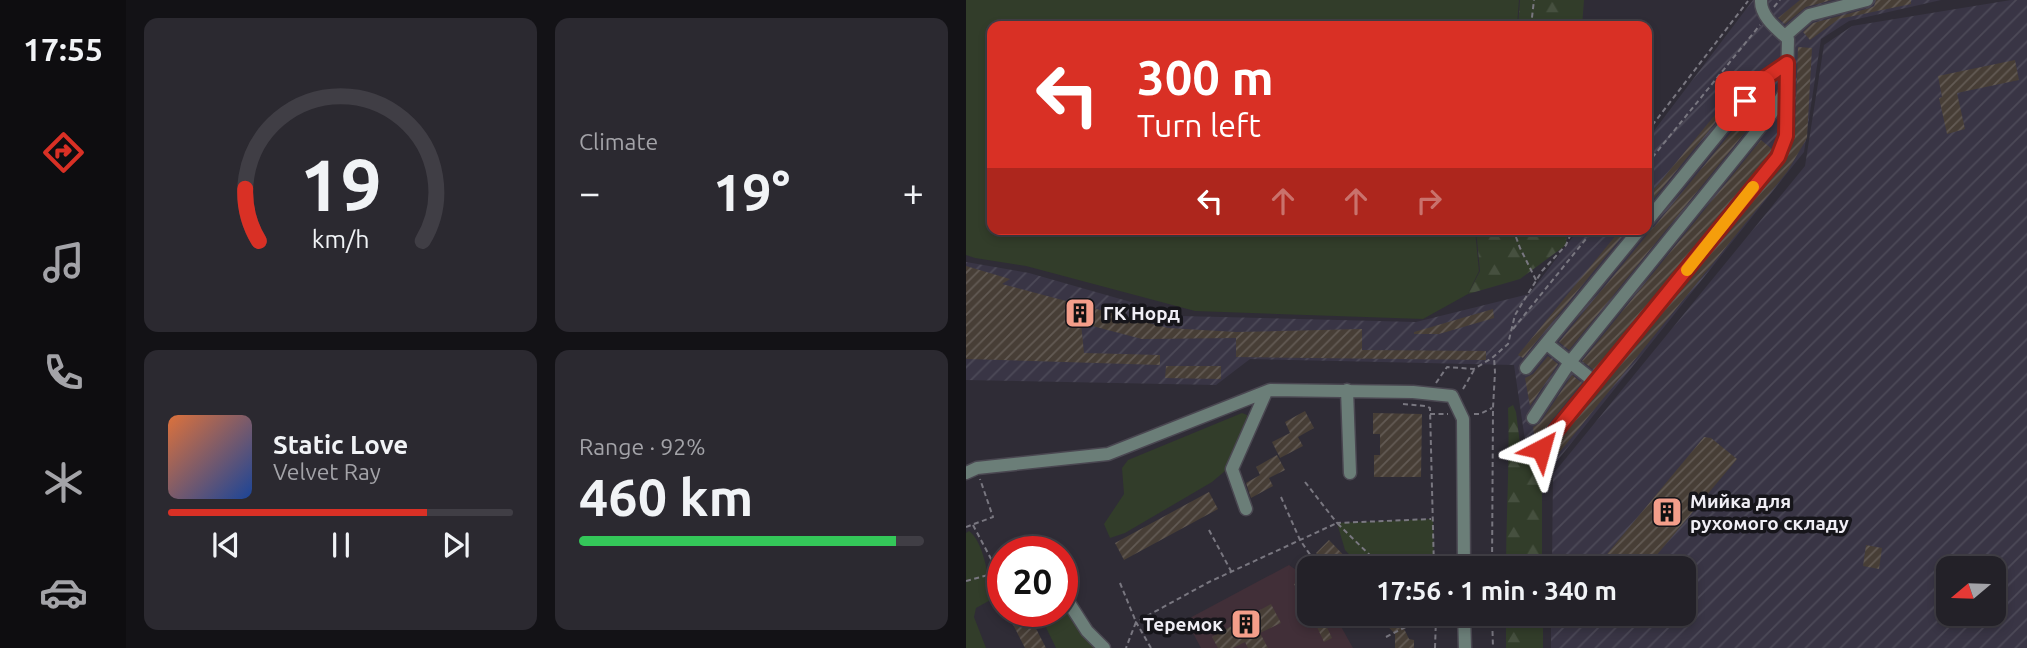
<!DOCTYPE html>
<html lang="en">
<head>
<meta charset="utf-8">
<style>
  :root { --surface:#232128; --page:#2b2930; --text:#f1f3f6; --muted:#a3a3a8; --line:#403e45; --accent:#d93025 }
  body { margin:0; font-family:Ubuntu,sans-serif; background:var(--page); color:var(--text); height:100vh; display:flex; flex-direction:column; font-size:26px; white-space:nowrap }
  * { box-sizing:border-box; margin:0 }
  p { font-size:23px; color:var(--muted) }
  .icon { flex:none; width:38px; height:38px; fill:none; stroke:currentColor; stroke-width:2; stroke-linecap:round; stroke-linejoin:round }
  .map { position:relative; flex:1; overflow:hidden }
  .sheet { display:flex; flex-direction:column; gap:18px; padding:18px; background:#131216; width:840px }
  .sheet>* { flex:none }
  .banner { position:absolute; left:21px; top:21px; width:665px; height:214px; border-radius:14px; box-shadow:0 4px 10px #0003,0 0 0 2px var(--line); background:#d93025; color:#fff; overflow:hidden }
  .needle { width:46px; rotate:251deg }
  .tools { position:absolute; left:970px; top:556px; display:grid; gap:14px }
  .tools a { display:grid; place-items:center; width:70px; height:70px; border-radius:14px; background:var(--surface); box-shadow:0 4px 10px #0003,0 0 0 2px var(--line); font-size:35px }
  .speed { position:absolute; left:21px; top:536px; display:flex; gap:14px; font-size:35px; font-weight:700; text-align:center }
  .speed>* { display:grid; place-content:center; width:91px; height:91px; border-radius:50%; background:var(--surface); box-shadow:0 4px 10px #0003,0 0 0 2px var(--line); line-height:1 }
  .speed .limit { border:10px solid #d22; background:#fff; color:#111 }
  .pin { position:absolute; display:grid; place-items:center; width:60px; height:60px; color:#fff; margin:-30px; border-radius:14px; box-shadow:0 4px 10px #0006 }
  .me { position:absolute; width:77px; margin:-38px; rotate:39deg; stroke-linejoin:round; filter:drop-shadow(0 0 5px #0008) }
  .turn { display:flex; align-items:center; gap:24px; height:147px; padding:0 35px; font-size:32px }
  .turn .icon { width:91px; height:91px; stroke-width:2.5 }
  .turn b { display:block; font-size:49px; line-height:60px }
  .lanes { display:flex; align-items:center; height:66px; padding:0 35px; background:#0003; justify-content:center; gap:35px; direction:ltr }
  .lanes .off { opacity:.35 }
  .big { font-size:52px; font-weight:600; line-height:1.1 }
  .sheet .tile { flex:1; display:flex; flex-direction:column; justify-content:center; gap:10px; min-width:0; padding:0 24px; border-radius:14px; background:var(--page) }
  .sheet .dial { align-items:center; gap:0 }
  .dial svg { height:182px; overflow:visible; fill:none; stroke:var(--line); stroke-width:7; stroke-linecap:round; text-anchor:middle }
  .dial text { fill:var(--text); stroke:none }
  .song { display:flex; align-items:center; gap:21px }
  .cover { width:84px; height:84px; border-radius:10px; background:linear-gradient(135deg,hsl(20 70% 55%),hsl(220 70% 35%)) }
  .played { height:7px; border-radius:4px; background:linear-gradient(90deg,var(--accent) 75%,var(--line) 75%) }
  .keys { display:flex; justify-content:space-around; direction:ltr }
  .heat { display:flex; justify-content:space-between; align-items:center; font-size:38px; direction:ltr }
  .charge { height:10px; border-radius:5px; background:linear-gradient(90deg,#34c759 92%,var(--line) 0) }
  .sheet .tiles { flex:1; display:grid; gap:18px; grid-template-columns:repeat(2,1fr) }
  .trip { position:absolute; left:331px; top:556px; width:399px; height:70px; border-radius:14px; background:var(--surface); box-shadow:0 4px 10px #0003,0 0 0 2px var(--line); font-weight:600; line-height:70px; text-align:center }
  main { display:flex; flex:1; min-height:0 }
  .tabs { display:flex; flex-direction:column; width:126px; justify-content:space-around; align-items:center; background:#0e0d10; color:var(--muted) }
  .tabs .icon { width:49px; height:49px }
  .tabs .on { color:var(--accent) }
  .tabs b { font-size:32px; color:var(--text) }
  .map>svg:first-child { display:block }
  .industrial { fill:url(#industrial-furrows); fill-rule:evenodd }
  .education { fill:#412f38 }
  .forest { fill:url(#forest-firs) }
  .garden { fill:#323d2a }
  .building { fill:url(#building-hatch) }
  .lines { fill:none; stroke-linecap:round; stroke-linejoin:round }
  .minor-casing { stroke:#4a4751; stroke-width:15 }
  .path { stroke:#797780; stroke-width:2; stroke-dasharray:5 3.5; stroke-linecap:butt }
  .minor { stroke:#6b7e78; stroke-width:12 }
  .route-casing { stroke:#8d1f18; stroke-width:18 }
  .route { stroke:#d93025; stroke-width:12 }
  .slow { stroke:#f59e0b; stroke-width:12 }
  .labels { text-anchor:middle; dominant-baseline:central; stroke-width:7; stroke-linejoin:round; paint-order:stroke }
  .poi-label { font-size:19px; font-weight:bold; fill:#f0eef5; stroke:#16151a; text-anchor:start }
</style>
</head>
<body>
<main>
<nav class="tabs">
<b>17:55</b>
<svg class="icon on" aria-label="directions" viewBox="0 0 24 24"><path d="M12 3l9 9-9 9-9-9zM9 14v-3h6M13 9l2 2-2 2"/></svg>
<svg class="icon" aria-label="music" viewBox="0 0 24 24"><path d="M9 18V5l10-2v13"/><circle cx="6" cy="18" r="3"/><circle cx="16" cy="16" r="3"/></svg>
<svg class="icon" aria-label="phone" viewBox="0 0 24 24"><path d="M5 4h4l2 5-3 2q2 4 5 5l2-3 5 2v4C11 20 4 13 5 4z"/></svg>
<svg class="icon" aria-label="climate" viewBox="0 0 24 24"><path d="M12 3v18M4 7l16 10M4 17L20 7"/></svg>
<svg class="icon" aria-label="car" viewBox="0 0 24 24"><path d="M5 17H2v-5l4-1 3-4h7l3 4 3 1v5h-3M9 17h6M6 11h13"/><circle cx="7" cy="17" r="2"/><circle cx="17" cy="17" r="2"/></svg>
</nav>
<section class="sheet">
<div class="tiles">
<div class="tile dial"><svg viewBox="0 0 100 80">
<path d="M14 69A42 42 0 1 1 86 69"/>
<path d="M14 69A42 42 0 0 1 8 46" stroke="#d93025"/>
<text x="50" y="56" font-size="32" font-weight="700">19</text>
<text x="50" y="72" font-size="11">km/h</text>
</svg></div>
<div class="tile"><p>Climate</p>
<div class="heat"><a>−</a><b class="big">19°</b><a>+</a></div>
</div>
<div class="tile">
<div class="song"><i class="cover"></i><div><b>Static Love</b><p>Velvet Ray</p></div></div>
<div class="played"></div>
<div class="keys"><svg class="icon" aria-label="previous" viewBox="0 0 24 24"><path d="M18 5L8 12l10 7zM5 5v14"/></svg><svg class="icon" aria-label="pause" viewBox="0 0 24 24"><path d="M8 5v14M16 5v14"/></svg><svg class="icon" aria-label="next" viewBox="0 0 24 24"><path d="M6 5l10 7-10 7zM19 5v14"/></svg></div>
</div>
<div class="tile"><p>Range · 92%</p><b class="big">460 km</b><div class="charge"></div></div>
</div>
</section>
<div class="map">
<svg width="1061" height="648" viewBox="0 0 1061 648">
  <defs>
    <pattern id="industrial-furrows" width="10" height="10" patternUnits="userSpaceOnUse" patternTransform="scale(1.75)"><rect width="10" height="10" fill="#393545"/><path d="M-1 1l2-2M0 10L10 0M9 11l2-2" fill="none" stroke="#4c4957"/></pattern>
    <pattern id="forest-firs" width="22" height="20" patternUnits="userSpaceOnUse" patternTransform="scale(1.75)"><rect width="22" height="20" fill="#323d2a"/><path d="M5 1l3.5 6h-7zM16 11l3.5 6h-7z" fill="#46503f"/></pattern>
    <pattern id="building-hatch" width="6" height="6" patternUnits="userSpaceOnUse" patternTransform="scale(1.75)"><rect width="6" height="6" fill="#473e36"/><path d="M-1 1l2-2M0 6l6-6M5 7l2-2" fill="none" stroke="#625a54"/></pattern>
  </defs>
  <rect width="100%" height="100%" fill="#2f2c36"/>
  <!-- industrial -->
  <path class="industrial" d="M787,0H975L883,21L855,39L838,152L587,466L560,447L548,365L284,359L250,385L0,380V262L63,273L214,316L450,322L563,294L613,229H681V140Z
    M1045,0H1061V648H585V614H718V569H586L587,474L839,166L858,45L886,26ZM982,569H1027V614H982Z"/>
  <!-- education -->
  <path class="education" d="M323,565L343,579V614H368L387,648H235L220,620Z"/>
  <!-- forest -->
  <path class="forest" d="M554,0H618L616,26H552Z
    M510,229H601L600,245L554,279L502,294L514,271Z
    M547,405L550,412L555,452L563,454L576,472V569H540C540,515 544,461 542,408Z
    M540,614H577V648H540Z"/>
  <!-- garden -->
  <path class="garden" d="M0,0H553L551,26H26V229H509L513,271L502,294L457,319L229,311L60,266L9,258L0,255Z
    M276,413L281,415V423L259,471L246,482L159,533L144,538L138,524L158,494L156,468L162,460Z
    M467,519L468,569H397L379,550L371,523Z
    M3,531C17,542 20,568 24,584L37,578V593L10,608L8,617L20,648H0V533Z
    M96,599L132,648H90L72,611H96Z"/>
  <!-- building -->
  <path class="building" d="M834,0H866L840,7L819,24L812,18Z
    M910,0H945V4L873,19L844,40L837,32L847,23L904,8L908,6Z
    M832,47L846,48L841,138L821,172L588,459L582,454L819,162L829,136Z
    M1049,60L1053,80L991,93L999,129L981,134L973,98L976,97L972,76Z
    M784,72L788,75L681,207V198Z
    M802,87L809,92L798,109L603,350L593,342L681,235L683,229L688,227Z
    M795,140L806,149L804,153L628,370L616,361Z
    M655,229H662L557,358L552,355Z
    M0,266L44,279L36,284L202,328L270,332L396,329V350L520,351V360L270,357V338L176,339L115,323L118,353L194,355V365L0,359Z
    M527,309L528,318L473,334H448V332Z
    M582,356L592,364L564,406L559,378L567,374Z
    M200,366H255V379L199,378Z
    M606,375L616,383L569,441L567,427L574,423Z
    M339,411L348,428L332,437L337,446L314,458L306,442L324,433L319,422Z
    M407,413L456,414L455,477H408V455H414V434H407Z
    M738,437L745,438L771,459L679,569H637L632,565Z
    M311,455L319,470L303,478L307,486L285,498L280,483L294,475L290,467Z
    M243,492L252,509L158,560L149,543Z
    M363,540L391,569H366L350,553Z
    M900,545L916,548L913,569L897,566Z
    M338,579L343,589V613L328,584Z
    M305,604L315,623L294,633L302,648H282L279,642L267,648H252L246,637L269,624L266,617L281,609L285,615Z
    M40,611H61L80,648H59Z
    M410,614H431L443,639L448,640V648H429V634Z
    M358,621L366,638L358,642L350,625Z"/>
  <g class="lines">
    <!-- minor casing -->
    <g class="minor-casing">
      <path id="minor" d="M819,36L843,15L901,0
        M681,221L795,81L822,63
        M581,344L629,382
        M560,368L674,229
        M381,390L384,473
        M567,418L604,362L805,114L819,92
        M575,448L812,157L820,136L822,39C811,29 794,16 795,0
        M0,473L11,468L142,454L304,390L447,392L486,396L497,419L498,569
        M280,509L266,469L300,392
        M96,592L121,631L138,648
        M498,614L499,648"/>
    </g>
    <!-- path -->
    <path class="path" d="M808,7L814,0
      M565,26L568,0
      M681,132L782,1
      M681,164L794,25
      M547,229L554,248L570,280
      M547,329L628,229
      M470,383L481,367L508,369L526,358L542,344L549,315L576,271L600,245L607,229
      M497,389L508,370
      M437,404L460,406L464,408L468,569
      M464,414H482
      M508,414H514L526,408
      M339,482L371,523L465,519
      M315,497L334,540L347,559
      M7,525L32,572
      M0,527L27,517L14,479
      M243,530L265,571
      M526,569L527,408L529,372L528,357
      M0,581L37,571
      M154,583L170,622L160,648
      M526,614L527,648
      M420,637L465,614
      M185,648L170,622L243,582L371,523L418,569
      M469,648L470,618"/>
    <!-- minor -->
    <use href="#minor" class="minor"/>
  </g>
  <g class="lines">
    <!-- route casing -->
    <g class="route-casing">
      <path id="route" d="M575,449L812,157L820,136L821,63L795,81L779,101"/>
    </g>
    <!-- route -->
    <use href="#route" class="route"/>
    <!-- slow -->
    <path class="slow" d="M721,270L787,187"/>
  </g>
  <!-- icons -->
  <defs>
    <g id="building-square" transform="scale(1.575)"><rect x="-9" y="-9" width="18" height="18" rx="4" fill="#f49e8a" stroke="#16151a"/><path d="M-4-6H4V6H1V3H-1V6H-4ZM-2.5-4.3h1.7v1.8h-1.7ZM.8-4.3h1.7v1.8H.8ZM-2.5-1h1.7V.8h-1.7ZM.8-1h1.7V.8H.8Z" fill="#111"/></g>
  </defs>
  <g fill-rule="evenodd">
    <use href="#building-square" x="114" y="313"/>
    <use href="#building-square" x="701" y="512"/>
    <use href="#building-square" x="280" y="624"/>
  </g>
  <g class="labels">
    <!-- poi labels -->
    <g class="poi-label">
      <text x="137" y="313">ГК Норд</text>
      <text x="724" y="501">Мийка для<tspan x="724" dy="22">рухомого складу</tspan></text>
      <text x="257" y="624" text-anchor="end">Теремок</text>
    </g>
  </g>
</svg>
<div class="tools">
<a><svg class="needle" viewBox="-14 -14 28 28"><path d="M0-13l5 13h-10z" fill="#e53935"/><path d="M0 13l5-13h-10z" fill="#a3a3a8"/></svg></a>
</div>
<div class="speed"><div class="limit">20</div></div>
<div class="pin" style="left:779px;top:101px;background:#d93025"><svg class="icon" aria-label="arrive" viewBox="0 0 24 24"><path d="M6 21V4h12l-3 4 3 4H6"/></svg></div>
<svg class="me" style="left:575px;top:449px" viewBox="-20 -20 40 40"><path d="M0-17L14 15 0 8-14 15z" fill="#d93025" stroke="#fff" stroke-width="4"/></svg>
<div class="trip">17:56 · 1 min · 340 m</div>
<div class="banner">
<div class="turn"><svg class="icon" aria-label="left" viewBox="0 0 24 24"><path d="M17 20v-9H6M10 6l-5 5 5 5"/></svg><div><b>300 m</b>Turn left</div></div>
<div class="lanes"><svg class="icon" aria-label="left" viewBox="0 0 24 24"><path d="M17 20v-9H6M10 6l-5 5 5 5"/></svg><svg class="icon off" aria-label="ahead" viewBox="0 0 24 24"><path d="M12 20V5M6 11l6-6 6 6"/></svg><svg class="icon off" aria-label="ahead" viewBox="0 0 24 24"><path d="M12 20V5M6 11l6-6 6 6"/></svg><svg class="icon off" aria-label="right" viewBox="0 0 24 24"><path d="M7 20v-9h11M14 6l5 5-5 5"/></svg></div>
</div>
</div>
</main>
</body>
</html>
